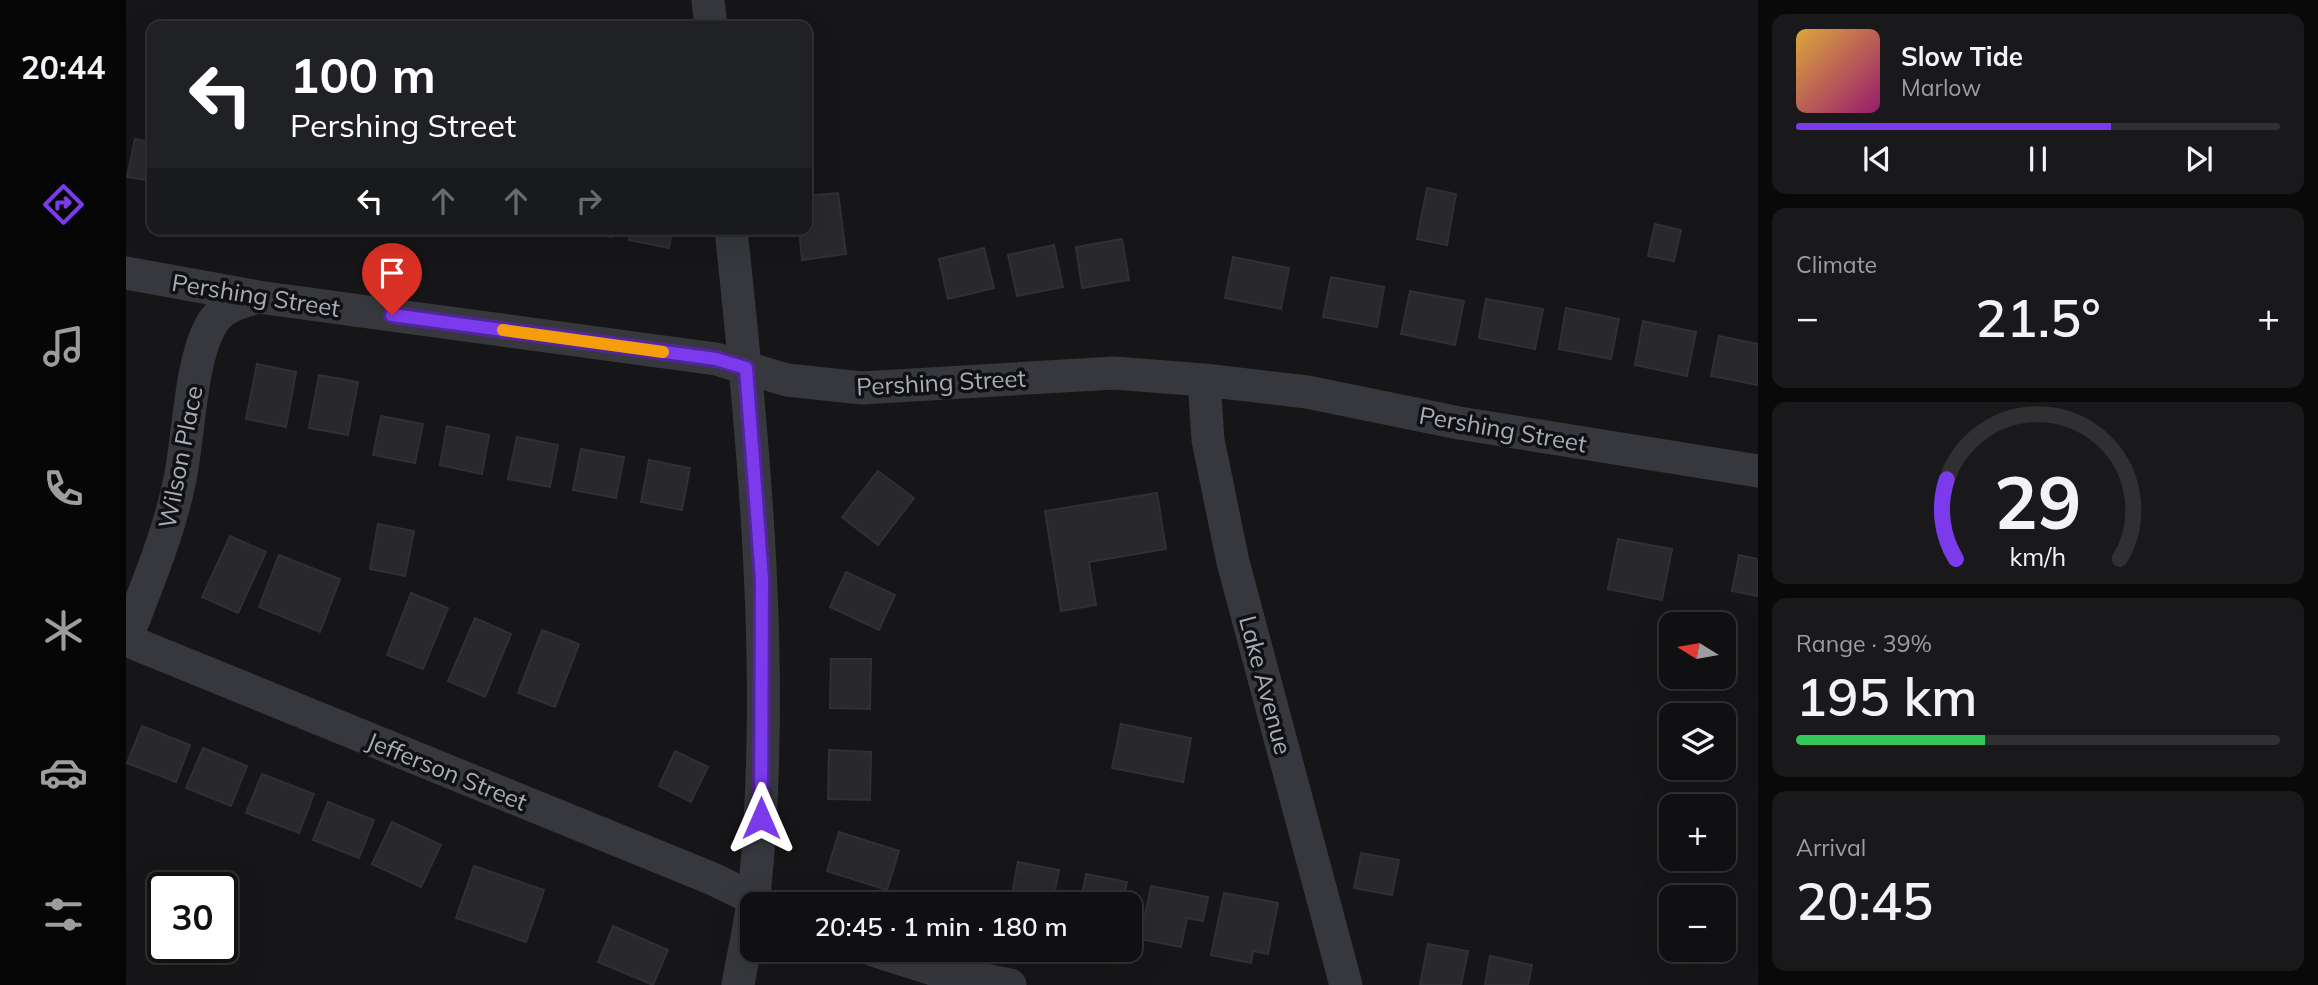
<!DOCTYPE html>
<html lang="en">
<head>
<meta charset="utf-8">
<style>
  :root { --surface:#101012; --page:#19191b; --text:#f1f3f6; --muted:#9c9d9f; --line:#303032; --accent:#7c3aed }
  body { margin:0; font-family:Mulish,sans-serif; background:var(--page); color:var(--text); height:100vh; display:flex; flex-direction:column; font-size:26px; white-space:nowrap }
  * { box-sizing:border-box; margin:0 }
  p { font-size:23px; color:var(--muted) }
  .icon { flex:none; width:38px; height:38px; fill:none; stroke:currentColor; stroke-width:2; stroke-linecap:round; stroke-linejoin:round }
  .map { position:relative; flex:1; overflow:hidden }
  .side { display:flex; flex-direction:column; gap:14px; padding:14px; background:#09090a; width:560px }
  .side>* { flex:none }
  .guide { position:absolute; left:21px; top:21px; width:665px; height:214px; border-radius:14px; box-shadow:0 7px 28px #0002,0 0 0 2px var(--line); background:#202124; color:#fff; overflow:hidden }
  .needle { width:46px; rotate:281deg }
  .tools { position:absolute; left:1533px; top:612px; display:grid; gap:14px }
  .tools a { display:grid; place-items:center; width:77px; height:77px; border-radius:14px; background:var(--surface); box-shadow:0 7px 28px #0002,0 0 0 2px var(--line); font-size:35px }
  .speed { position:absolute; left:21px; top:872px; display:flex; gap:14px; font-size:35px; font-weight:700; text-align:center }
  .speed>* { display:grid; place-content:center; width:91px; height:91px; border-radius:50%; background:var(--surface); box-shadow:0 7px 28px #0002,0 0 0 2px var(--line); line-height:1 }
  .speed .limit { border:4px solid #111; border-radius:10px; background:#fff; color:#111 }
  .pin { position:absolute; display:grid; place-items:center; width:60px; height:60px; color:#fff; margin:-72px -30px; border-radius:50% 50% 50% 0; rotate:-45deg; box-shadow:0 0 7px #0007 }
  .pin .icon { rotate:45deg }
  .me { position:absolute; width:77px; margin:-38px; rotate:0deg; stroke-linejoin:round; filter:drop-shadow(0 0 5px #0008) }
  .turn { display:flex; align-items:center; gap:24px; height:147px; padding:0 28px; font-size:32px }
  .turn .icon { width:91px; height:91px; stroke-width:2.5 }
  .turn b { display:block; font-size:49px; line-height:60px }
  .lanes { display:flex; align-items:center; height:66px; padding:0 28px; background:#0003; justify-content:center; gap:35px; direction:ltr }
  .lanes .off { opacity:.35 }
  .big { font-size:52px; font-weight:600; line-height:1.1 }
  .side .card { flex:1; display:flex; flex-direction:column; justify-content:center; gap:10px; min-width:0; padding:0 24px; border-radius:14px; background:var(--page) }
  .side .dial { align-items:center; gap:0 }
  .dial svg { height:182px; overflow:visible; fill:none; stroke:var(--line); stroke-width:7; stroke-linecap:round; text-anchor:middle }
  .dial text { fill:var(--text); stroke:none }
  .song { display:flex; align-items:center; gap:21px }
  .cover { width:84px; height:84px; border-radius:10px; background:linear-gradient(135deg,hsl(40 70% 55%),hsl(320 70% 35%)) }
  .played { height:7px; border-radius:4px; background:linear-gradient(90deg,var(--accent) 65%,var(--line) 65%) }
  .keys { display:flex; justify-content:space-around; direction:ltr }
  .heat { display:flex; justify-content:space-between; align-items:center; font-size:38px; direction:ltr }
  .charge { height:10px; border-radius:5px; background:linear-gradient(90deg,#34c759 39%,var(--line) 0) }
  .trip { position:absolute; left:614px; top:892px; width:402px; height:70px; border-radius:14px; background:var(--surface); box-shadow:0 7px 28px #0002,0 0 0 2px var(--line); font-weight:600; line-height:70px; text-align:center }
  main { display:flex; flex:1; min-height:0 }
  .tab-bar { display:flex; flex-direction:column; width:126px; justify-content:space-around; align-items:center; background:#060607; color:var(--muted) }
  .tab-bar .icon { width:49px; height:49px }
  .tab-bar .active { color:var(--accent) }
  .tab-bar b { font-size:32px; color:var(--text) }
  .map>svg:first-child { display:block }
  .building { fill:#29292c; stroke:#303034; stroke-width:2 }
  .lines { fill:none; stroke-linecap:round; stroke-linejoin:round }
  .minor { stroke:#37383d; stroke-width:33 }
  .route-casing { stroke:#51269a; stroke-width:18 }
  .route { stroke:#7c3aed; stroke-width:12 }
  .slow { stroke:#f59e0b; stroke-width:12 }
  .labels { text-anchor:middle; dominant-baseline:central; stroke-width:7; stroke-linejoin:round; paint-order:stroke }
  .street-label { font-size:24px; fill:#a8adb8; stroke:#111113 }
</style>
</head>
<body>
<main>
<nav class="tab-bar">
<b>20:44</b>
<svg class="icon active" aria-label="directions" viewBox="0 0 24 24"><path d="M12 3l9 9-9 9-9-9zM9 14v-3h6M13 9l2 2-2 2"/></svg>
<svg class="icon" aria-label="music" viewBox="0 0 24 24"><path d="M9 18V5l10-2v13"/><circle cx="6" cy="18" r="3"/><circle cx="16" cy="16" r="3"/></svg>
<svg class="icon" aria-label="phone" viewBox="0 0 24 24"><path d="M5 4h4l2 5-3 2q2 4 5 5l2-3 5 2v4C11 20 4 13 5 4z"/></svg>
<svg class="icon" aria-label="climate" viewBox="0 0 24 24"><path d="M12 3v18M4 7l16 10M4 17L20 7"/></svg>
<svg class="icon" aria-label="car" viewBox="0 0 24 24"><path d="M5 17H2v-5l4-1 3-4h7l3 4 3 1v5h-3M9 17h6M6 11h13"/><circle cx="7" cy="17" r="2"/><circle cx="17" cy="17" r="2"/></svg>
<svg class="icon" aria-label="filters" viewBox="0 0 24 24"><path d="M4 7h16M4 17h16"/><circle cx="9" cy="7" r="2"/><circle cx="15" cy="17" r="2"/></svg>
</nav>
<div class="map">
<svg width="1632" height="985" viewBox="0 0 1632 985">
  <rect width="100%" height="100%" fill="#161618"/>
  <!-- building -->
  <path class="building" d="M9,139L26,142V181L1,177Z
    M1301,188L1330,194L1321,245L1291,239Z
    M712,193L720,254L676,260L673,229H681V196Z
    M1529,224L1555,230L1548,261L1522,256Z
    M447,229H488L486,237Z
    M505,229H546L543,248L503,240Z
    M996,239L1003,280L956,288L950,247Z
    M928,245L937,287L891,296L882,255Z
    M858,248L868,288L822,299L813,259Z
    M1107,257L1163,268L1155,309L1099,298Z
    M1205,277L1258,287L1251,327L1197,317Z
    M1284,291L1338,301L1329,345L1275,334Z
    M1360,299L1417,309L1409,349L1353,338Z
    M1440,308L1493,319L1485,359L1433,349Z
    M1517,321L1570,332L1561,376L1509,365Z
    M1593,336L1632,344V385L1585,376Z
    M131,364L170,372L160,427L120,419Z
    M193,375L232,382L222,435L183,428Z
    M255,416L297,424L289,463L247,455Z
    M321,426L363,435L356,474L314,465Z
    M391,437L432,445L424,487L382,479Z
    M455,449L498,457L490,498L447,490Z
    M523,460L564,468L556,510L515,502Z
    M752,471L788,498L752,545L716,517Z
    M1031,493L1040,549L963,562L970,605L935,611L919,511Z
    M252,524L288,531L279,576L244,569Z
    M104,536L140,552L112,613L76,597Z
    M1492,539L1546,549L1536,600L1482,589Z
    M153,555L214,579L194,632L133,607Z
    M1613,555L1632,559V596L1606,591Z
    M720,572L769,595L753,630L704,607Z
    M285,593L322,608L297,669L261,655Z
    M349,618L385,634L359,697L322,681Z
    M416,630L453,644L429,707L392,693Z
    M705,659H745L744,709L704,708Z
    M995,724L1065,738L1057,782L986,768Z
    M16,726L64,745L50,782L1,763Z
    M77,748L121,766L105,806L60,788Z
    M703,750L745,752L744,800L702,799Z
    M549,751L582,767L565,802L533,786Z
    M136,774L188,794L173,833L120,813Z
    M202,802L248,820L233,858L187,840Z
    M266,822L315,845L295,887L246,864Z
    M713,832L773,851L761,890L701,871Z
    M1235,853L1273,860L1266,895L1228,888Z
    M892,862L933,870L926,905H884Z
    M348,866L418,890L400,942L330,918Z
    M960,874L1001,882L997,905H954Z
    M1025,886L1082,897L1077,921L1061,918L1055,947L1014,939Z
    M1098,893L1152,903L1142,954L1127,951L1125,963L1085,955Z
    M487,926L542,950L527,985L472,962Z
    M1302,944L1342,951L1335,985H1294Z
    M1364,956L1406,965L1402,985H1359Z"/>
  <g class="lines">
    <!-- minor -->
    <path class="minor" d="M582,0L585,26
      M605,229C628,450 651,674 628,896C624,926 617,956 612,985
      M0,273L132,297L590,359L661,380L736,388L988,373L1078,380L1181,392L1333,423L1632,471
      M1078,380L1082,440L1107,562L1220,985
      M0,640L587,879L640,905
      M0,640C20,587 43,534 54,479C63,435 64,364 84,327C93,308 113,302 132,297
      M747,950L813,971L884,985"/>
  </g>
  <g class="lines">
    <!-- route casing -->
    <g class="route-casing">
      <path id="route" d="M266,315L590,359L620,368L636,579L635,818"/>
    </g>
    <!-- route -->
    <use href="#route" class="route"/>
    <!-- slow -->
    <path class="slow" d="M377,330L537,352"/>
  </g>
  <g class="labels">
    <!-- street labels -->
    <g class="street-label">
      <text transform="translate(130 295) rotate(9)">Pershing Street</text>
      <text transform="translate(815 382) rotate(-3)">Pershing Street</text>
      <text transform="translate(1377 429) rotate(10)">Pershing Street</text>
      <text transform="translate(54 457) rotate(-79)">Wilson Place</text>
      <text transform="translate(1140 685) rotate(75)">Lake Avenue</text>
      <text transform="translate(321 771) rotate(22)">Jefferson Street</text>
    </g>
  </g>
</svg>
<div class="tools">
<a><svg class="needle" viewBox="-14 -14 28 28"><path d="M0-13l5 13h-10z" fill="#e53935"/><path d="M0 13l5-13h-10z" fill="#9c9d9f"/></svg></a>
<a><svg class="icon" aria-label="layers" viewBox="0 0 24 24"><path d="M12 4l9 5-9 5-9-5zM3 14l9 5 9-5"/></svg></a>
<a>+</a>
<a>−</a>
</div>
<div class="speed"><div class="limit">30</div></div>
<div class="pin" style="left:266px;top:315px;background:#d93025"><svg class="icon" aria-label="arrive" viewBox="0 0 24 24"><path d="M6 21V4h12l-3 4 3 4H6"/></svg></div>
<svg class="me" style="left:635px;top:818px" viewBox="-20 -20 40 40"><path d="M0-17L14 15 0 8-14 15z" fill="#7c3aed" stroke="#fff" stroke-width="4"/></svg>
<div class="trip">20:45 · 1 min · 180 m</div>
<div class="guide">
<div class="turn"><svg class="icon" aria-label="left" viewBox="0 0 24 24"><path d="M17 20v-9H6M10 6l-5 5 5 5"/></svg><div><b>100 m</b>Pershing Street</div></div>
<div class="lanes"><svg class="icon" aria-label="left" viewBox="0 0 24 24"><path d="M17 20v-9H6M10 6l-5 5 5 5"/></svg><svg class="icon off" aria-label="ahead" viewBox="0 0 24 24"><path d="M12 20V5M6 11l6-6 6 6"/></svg><svg class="icon off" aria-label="ahead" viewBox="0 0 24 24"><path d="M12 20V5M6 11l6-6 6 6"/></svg><svg class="icon off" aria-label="right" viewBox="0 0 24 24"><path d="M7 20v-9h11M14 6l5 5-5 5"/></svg></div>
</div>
</div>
<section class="side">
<div class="card">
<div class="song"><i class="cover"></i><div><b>Slow Tide</b><p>Marlow</p></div></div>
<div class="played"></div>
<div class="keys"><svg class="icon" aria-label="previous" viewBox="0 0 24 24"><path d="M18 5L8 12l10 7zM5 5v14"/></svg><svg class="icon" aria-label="pause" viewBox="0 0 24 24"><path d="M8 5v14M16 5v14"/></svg><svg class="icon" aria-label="next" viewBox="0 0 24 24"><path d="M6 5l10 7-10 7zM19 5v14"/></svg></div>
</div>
<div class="card"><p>Climate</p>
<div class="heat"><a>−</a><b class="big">21.5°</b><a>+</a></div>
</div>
<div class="card dial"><svg viewBox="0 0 100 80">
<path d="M14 69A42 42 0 1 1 86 69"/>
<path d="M14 69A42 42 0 0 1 10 34" stroke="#7c3aed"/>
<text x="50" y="56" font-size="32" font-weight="700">29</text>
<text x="50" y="72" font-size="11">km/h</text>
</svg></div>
<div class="card"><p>Range · 39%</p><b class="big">195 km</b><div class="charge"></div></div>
<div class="card"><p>Arrival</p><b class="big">20:45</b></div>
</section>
</main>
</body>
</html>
